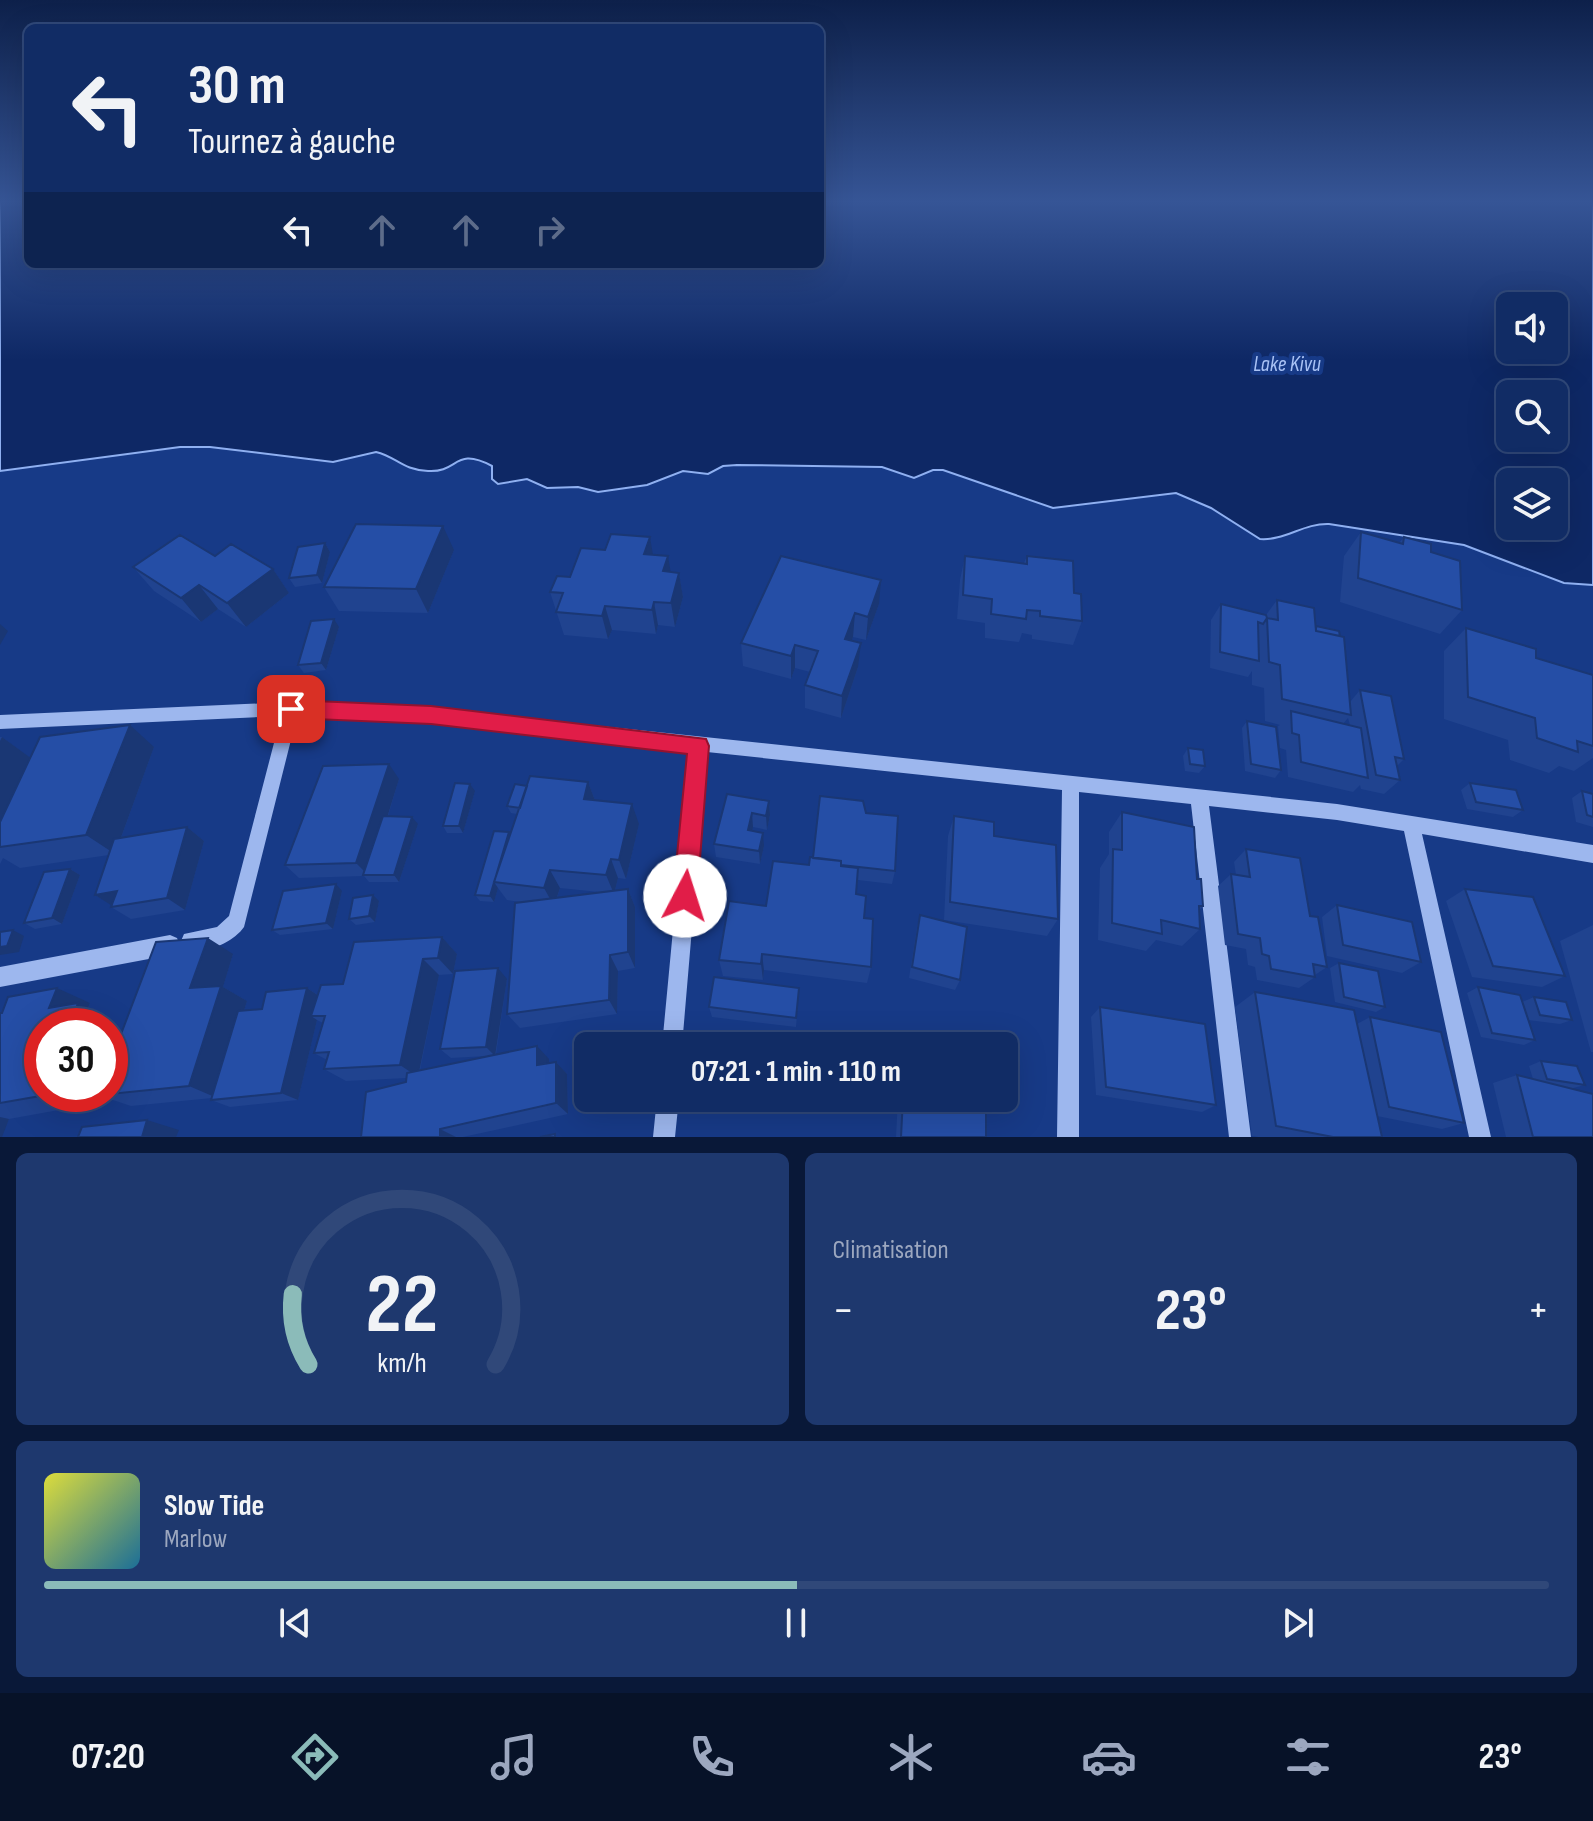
<!DOCTYPE html>
<html lang="fr">
<head>
<meta charset="utf-8">
<style>
  :root { --surface:#112c65; --page:#1e386e; --text:#f1f3f6; --muted:#9ca7bf; --line:#304879; --accent:#8bbbb9 }
  body { margin:0; font-family:"Sofia Sans Condensed",sans-serif; background:var(--page); color:var(--text); height:100vh; display:flex; flex-direction:column; font-size:30px; white-space:nowrap }
  * { box-sizing:border-box; margin:0 }
  p { font-size:26px; color:var(--muted) }
  .icon { flex:none; width:44px; height:44px; fill:none; stroke:currentColor; stroke-width:2; stroke-linecap:round; stroke-linejoin:round }
  .map { position:relative; height:1137px; overflow:hidden }
  .drawer { display:flex; flex-direction:column; gap:16px; padding:16px; background:#091838; flex:1 }
  .drawer>* { flex:none }
  .top-card { position:absolute; left:24px; top:24px; width:800px; height:244px; border-radius:12px; box-shadow:0 8px 32px #0002,0 0 0 2px var(--line); background:#112c65; color:var(--text); overflow:hidden }
  .tools { position:absolute; left:1496px; top:292px; display:grid; gap:16px }
  .tools a { display:grid; place-items:center; width:72px; height:72px; border-radius:12px; background:var(--surface); box-shadow:0 8px 32px #0002,0 0 0 2px var(--line); font-size:40px }
  .speed { position:absolute; left:24px; top:1008px; display:flex; gap:16px; font-size:40px; font-weight:700; text-align:center }
  .speed>* { display:grid; place-content:center; width:104px; height:104px; border-radius:50%; background:var(--surface); box-shadow:0 8px 32px #0002,0 0 0 2px var(--line); line-height:1 }
  .speed .limit { border:12px solid #d22; background:#fff; color:#111 }
  .pin { position:absolute; display:grid; place-items:center; width:68px; height:68px; color:#fff; margin:-34px; border-radius:16px; box-shadow:0 4px 12px #0006 }
  .me { position:absolute; width:88px; margin:-44px; rotate:5deg; stroke-linejoin:round; filter:drop-shadow(0 0 6px #0008) }
  .turn { display:flex; align-items:center; gap:28px; height:168px; padding:0 32px; font-size:36px }
  .turn .icon { width:104px; height:104px; stroke-width:2.5 }
  .turn b { display:block; font-size:56px; line-height:68px }
  .lanes { display:flex; align-items:center; height:76px; padding:0 32px; background:#0003; justify-content:center; gap:40px; direction:ltr }
  .lanes .off { opacity:.35 }
  .big { font-size:60px; font-weight:700; line-height:1.1 }
  .drawer .tile { flex:1; display:flex; flex-direction:column; justify-content:center; gap:12px; min-width:0; padding:0 28px; border-radius:12px; background:var(--page) }
  .drawer .dial { align-items:center; gap:0 }
  .dial svg { height:208px; overflow:visible; fill:none; stroke:var(--line); stroke-width:7; stroke-linecap:round; text-anchor:middle }
  .dial text { fill:var(--text); stroke:none }
  .song { display:flex; align-items:center; gap:24px }
  .cover { width:96px; height:96px; border-radius:12px; background:linear-gradient(135deg,hsl(60 70% 55%),hsl(200 70% 35%)) }
  .played { height:8px; border-radius:4px; background:linear-gradient(90deg,var(--accent) 50%,var(--line) 50%) }
  .keys { display:flex; justify-content:space-around; direction:ltr }
  .heat { display:flex; justify-content:space-between; align-items:center; font-size:44px; direction:ltr }
  .drawer .tiles { flex:1; display:grid; gap:16px; grid-template-columns:1fr 1fr }
  .tile:last-child { grid-column:span 2 }
  .trip { position:absolute; left:574px; top:1032px; width:444px; height:80px; border-radius:12px; background:var(--surface); box-shadow:0 8px 32px #0002,0 0 0 2px var(--line); font-weight:700; line-height:80px; text-align:center }
  .dock { display:flex; height:128px; justify-content:space-around; align-items:center; background:#071228; color:var(--muted) }
  .dock .icon { width:56px; height:56px }
  .dock .selected { color:var(--accent) }
  .dock b { font-size:36px; color:var(--text) }
  .map>svg:first-child { display:block }
  .water { fill:#0e2865; stroke:#8fb0f1; stroke-width:2; fill-rule:evenodd }
  .lines { fill:none; stroke-linecap:round; stroke-linejoin:round }
  .minor { fill:#9db7ee; fill-rule:evenodd }
  .wall { fill:#20438f; fill-rule:evenodd }
  .shaded-wall { fill:#1a3774 }
  .building { fill:#254ea6; stroke:#1a3774; stroke-width:2 }
  .route { fill:#e11d48; stroke:#92132f; stroke-width:2 }
  .labels { text-anchor:middle; dominant-baseline:central; stroke-width:8; stroke-linejoin:round; paint-order:stroke }
  .far-water-label { font-size:22px; font-style:italic; fill:#a9c2f5; stroke:#173a87 }
</style>
</head>
<body>
<div class="map">
<svg width="1593" height="1137" viewBox="0 0 1593 1137">
  <rect width="100%" height="100%" fill="#173a87"/>
  <!-- water -->
  <path class="water" d="M0,201H28V264H820V201H1593V585L1564,583L1464,545L1329,524C1304,523 1284,541 1260,539L1211,508L1176,493L1053,508L943,470H933L914,478L882,467L737,465L723,466L708,474L683,471L647,485L598,492L578,487L547,488L527,479L498,484L492,479V466C454,446 459,473 428,471C402,470 397,457 376,452L333,462L210,447H180L0,471ZM1510,306H1554V350H1510ZM1510,394H1554V438H1510ZM1510,482H1554V526H1510Z"/>
  <g class="lines">
    <!-- minor -->
    <path class="minor" d="M291,702L431,708L1337,804L1593,845V863L1422,834L1491,1137H1469L1404,831L1337,820L1209,806L1251,1137H1229L1191,804L1079,792V1137H1057L1062,790L707,752L682,1046H662L690,750L431,722L297,716L244,927C233,943 203,956 184,948L181,941L184,934L217,927L229,916L281,716L0,729V715Z
      M170,935L177,938L180,945L177,952L170,955L0,987V967Z
      M657,1098H679L675,1137H653Z"/>
  </g>
  <!-- wall -->
  <path class="wall" d="M1361,532L1399,543L1404,537L1462,610L1440,634L1340,602L1344,556Z
    M325,543L330,552L322,583L295,587L289,578Z
    M454,550L428,613L339,611L324,587Z
    M215,556L273,569L289,593L246,627L218,609L201,622L154,591L133,567Z
    M965,556L1024,563L1027,556L1074,593L1082,621L1073,645L1032,639V635L1022,633L1019,642L985,638V623L957,619L960,580Z
    M670,572L679,573L683,597L675,627L658,625L656,634L612,630L608,639L564,635L550,592L570,577Z
    M1277,600L1316,626L1350,702L1360,690L1404,759L1397,766L1400,780L1384,794L1361,789L1360,785L1353,792L1288,777L1286,750L1280,748L1278,726L1280,725L1265,721L1264,688L1252,685V671L1248,677L1210,668L1211,620L1221,604L1266,615ZM1348,718L1350,725L1343,724Z
    M879,604L866,640L853,637L851,641L858,667L841,718L805,708V685L810,672L795,668L791,679L743,666L741,643Z
    M339,627L326,670L304,673L298,665Z
    M1466,628L1536,658L1593,675V758L1574,771L1559,766L1549,773L1510,760L1508,740L1444,719V651Z
    M1247,721L1281,770L1275,778L1245,771L1242,728Z
    M0,737H2L30,758L154,747L121,838L187,827L204,841L185,910L131,919L111,907L112,905L95,895L109,855L20,868L3,858L0,864Z
    M1188,748L1205,766L1199,773L1185,771L1183,756Z
    M399,779L388,816L418,824L399,882H369L364,876L299,878L285,865Z
    M588,782L595,800L639,824L626,879L618,878L615,890L628,889L635,907V968L618,971L617,1014L520,1028L507,1014L521,902L507,900L498,888L494,902L480,901L475,895L509,832L510,834L517,814L511,813L507,806L527,786ZM560,888L599,892L557,898Z
    M1470,783L1523,810L1513,817L1467,809L1461,790Z
    M475,791L463,833H447L443,826Z
    M1582,791L1593,794V827L1576,822L1572,798Z
    M727,794L769,801L770,815L767,830L753,827L752,831L764,846L760,864L716,857L714,844Z
    M1122,812L1197,879L1203,906L1199,911L1200,929L1182,946L1156,940L1146,951L1098,940L1100,868L1109,854V832Z
    M954,816L994,836L1058,919L1047,936L944,920L948,836Z
    M1246,849L1310,916L1327,967L1315,975V977L1299,988L1257,980L1255,967L1248,965L1246,949L1225,945L1218,886L1231,874L1236,875L1234,862Z
    M813,858L895,871L892,884L858,880L856,894L864,918L871,967L867,983L764,970L763,980L723,976L719,960L766,906L809,865Z
    M70,869L80,875L62,924L35,929L24,923Z
    M1465,889L1565,976L1542,987L1472,977L1446,901Z
    M342,891L333,929L280,935L272,930Z
    M379,901L375,922L356,925L349,919Z
    M1337,905L1421,962L1402,973L1327,956L1322,917Z
    M920,915L960,980L955,990L909,978L917,927Z
    M1593,925V1052H1591L1560,941Z
    M442,937L457,954L453,974L439,975L420,1070L487,1056L451,1058L440,1049L507,979L496,1054L549,1059V1063L556,1062L567,1074L568,1114L463,1137H361L406,1082L407,1078L346,1081L324,1069L327,1060L314,1053L323,1023L317,1020L298,1100L230,1107L211,1100L212,1098L131,1106L98,1095L233,954L223,987L247,1001L244,1011L262,1009L307,988L318,995Z
    M1339,963L1385,1007L1376,1012L1335,1002L1330,968Z
    M1478,987L1522,1002L1534,997L1572,1020L1560,1024L1528,1020L1535,1040L1524,1045L1481,1037L1467,993Z
    M799,988L796,1027L712,1017L709,1007Z
    M1255,992L1357,1024L1370,1017L1464,1123L1442,1129L1377,1116L1382,1137H1258L1252,1136L1235,1007Z
    M90,1003L88,1008L110,1018L107,1026H42V1094H85L81,1106L9,1119L0,1137V1013Z
    M1100,1007L1216,1105L1202,1112L1096,1095L1091,1017Z
    M1541,1061L1585,1085L1573,1088L1593,1137H1506L1493,1083L1517,1075L1533,1079L1529,1066Z
    M898,1098H986V1137H896Z"/>
  <!-- shaded-wall -->
  <path class="shaded-wall" d="M443,526L454,550L428,613L416,589Z
    M650,537L654,561L644,554Z
    M325,543L330,552L322,583L317,575Z
    M668,556L672,580L663,571Z
    M273,569L289,593L246,627L227,603Z
    M679,573L683,597L675,627L671,603Z
    M881,580L879,604L866,640L868,617Z
    M199,585L218,609L201,622L181,598Z
    M654,602L658,625L656,634L652,610Z
    M605,606L612,630L608,639L602,616Z
    M855,613L853,637L843,662L845,639Z
    M334,619L339,627L326,670L321,663Z
    M0,624L8,631L0,645Z
    M861,643L858,667L841,718L842,696Z
    M795,645V668L791,679V656Z
    M130,725L154,747L115,854L86,835Z
    M2,737L32,759L0,827V741Z
    M389,764L399,779L369,876L356,863Z
    M588,782L596,803L584,799Z
    M470,784L475,791L463,833L459,826Z
    M769,801L770,815L767,830L766,816Z
    M632,804L639,824L626,879L619,860Z
    M752,813L753,827L750,843L748,830Z
    M412,817L418,824L399,882L394,875Z
    M187,827L204,841L185,910L167,898Z
    M509,832L513,839L494,882L498,888L494,902L490,896Z
    M763,833L764,846L760,864L759,851Z
    M611,859L618,878L614,894L606,875Z
    M70,869L80,875L62,924L52,918Z
    M550,870L560,888L554,906L544,888Z
    M336,884L342,891L333,929L326,923Z
    M628,889L635,907V968L628,952Z
    M117,891L114,907L95,895Z
    M373,895L379,901L375,922L369,916Z
    M13,930L24,936L19,952L0,955V947Z
    M442,937L457,954L453,974L438,958Z
    M208,938L233,954L223,987L247,1001L217,1098L189,1086L190,988Z
    M762,954L764,970L763,980L761,964Z
    M610,955L618,971L617,1014L609,1000Z
    M423,959L439,975L418,1077L400,1065Z
    M498,968L507,979L495,1056L486,1047Z
    M57,988L90,1003L88,1008L110,1018L107,1026H70L49,1008Z
    M307,988L322,998L311,1016L317,1020L298,1100L281,1093Z
    M537,1046L549,1059V1077L537,1065Z
    M556,1062L567,1074L568,1114L556,1103Z
    M46,1094H85L81,1106Z
    M0,1117L9,1119L2,1137H0Z
    M147,1120L179,1130L176,1137H142Z
    M440,1129L456,1137H440Z"/>
  <!-- building -->
  <path class="building" d="M356,524L443,526L416,589L324,587Z
    M1361,532L1403,544L1404,537L1431,544V552L1460,561L1462,610L1358,578Z
    M611,534L650,537L644,554L668,556L663,571L679,573L671,603L654,602L652,610L605,606L602,616L556,612L563,593L550,592L557,576L570,577L581,548L605,550Z
    M180,535L215,556L231,544L273,569L227,603L199,585L181,598L133,567Z
    M325,543L317,575L289,578L298,547Z
    M781,556L881,580L868,617L855,613L845,639L861,643L842,696L805,685L818,651L795,645L791,656L741,643Z
    M965,556L1027,564V556L1073,561L1074,593L1081,594L1082,621L1040,616V611L1027,610L1026,619L991,614L992,599L963,595Z
    M1277,600L1314,608L1316,631L1344,637L1351,715L1282,699L1280,665L1269,662L1267,618L1278,620Z
    M1221,604L1266,615L1267,618L1263,624L1258,622L1259,661L1220,652Z
    M334,619L321,663L298,665L311,621Z
    M1316,626L1339,631L1340,636L1316,631Z
    M1466,628L1536,649V658L1593,675V746L1577,741L1578,752L1537,738L1535,718L1468,697Z
    M1360,690L1391,696L1404,759L1395,757L1400,780L1376,775Z
    M1291,711L1361,728L1368,778L1301,762L1299,735L1292,733Z
    M1247,721L1276,727L1281,770L1251,764Z
    M130,725L86,835L0,847V822L40,737Z
    M1188,748L1203,750L1205,766L1190,764Z
    M389,764L356,863L285,865L323,766Z
    M530,776L588,782L584,799L632,804L619,860L611,859L606,875L550,870L544,888L494,882Z
    M455,783L470,784L459,826H443Z
    M1470,783L1516,790L1523,810L1476,802Z
    M515,784L527,786L520,808L507,806Z
    M1582,791L1593,794V817L1587,815Z
    M727,794L769,801L766,816L752,813L748,830L763,833L759,851L714,844Z
    M820,796L863,801L866,813L898,816L895,871L841,865V861L813,858Z
    M1122,812L1194,827L1197,879H1201L1203,906H1199L1200,929L1161,920L1162,934L1112,923L1113,849L1122,850Z
    M383,816L412,817L394,875H363Z
    M954,816L994,822V836L1056,845L1058,919L950,902Z
    M187,827L167,898L111,907L117,891L95,895L114,839Z
    M494,831L509,832L490,896L475,895Z
    M1246,849L1300,858L1310,916L1318,917L1327,967L1313,964L1315,977L1271,969L1269,956L1262,954L1260,938L1238,934L1231,874L1250,877Z
    M810,857L841,861V866L858,868L856,894L866,896L864,918L873,919L871,967L762,954L761,964L719,960L729,901L766,906L773,861L809,865Z
    M70,869L52,918L24,923L44,872Z
    M336,884L326,923L272,930L283,891Z
    M628,889V952L610,955L609,1000L507,1014L515,903Z
    M1465,889L1533,897L1565,976L1493,966Z
    M373,895L369,916L349,919L353,898Z
    M1337,905L1412,922L1421,962L1343,945Z
    M920,915L967,927L960,980L912,967Z
    M13,930L7,946L0,947V932Z
    M442,937L438,958L423,959L400,1065L324,1069L329,1052L314,1053L325,1016H311L321,985L343,984L354,942Z
    M208,938L190,988L221,986L189,1086L110,1094V1063L156,942Z
    M1339,963L1378,971L1385,1007L1344,997Z
    M498,968L486,1047L440,1049L455,971Z
    M714,977L799,988L796,1018L709,1007Z
    M1478,987L1520,995L1535,1040L1492,1033Z
    M57,988L49,1008L78,1003L70,1026H42V1094L46,1095L0,1103V1013H2L8,997Z
    M307,988L281,1093L211,1100L238,1011L262,1009L266,992Z
    M1255,992L1354,1010L1382,1137H1333L1276,1126Z
    M1534,997L1566,1002L1572,1020L1540,1015Z
    M1100,1007L1205,1024L1216,1105L1106,1087Z
    M1370,1017L1441,1032L1464,1123L1389,1107Z
    M684,1031L718,1033L716,1046H682Z
    M537,1046V1065L556,1062V1103L440,1129V1137H361L366,1092L406,1082L407,1073Z
    M1541,1061L1577,1066L1585,1085L1547,1079Z
    M1517,1075L1593,1094V1137H1533Z
    M903,1098H986V1137H901Z
    M147,1120L142,1137H78L82,1127Z
    M555,1134V1137H540Z"/>
  <!-- sky -->
  <linearGradient id="sky" x2="0" y2="1"><stop stop-color="#0d204a"/><stop offset="0.56" stop-color="#365596"/><stop offset="1" stop-color="#365596" stop-opacity="0"/></linearGradient>
  <rect width="1593" height="360" fill="url(#sky)"/>
  <!-- route -->
  <path class="route" d="M291,700L431,706L706,739L709,746L697,896L694,905L685,908L677,905L673,896L687,754L431,724L291,718L284,716L281,709L284,703Z"/>
  <g class="labels">
    <!-- far-water labels -->
    <g class="far-water-label">
      <text x="1287" y="364">Lake Kivu</text>
    </g>
  </g>
</svg>
<div class="tools">
<a><svg class="icon" aria-label="sound" viewBox="0 0 24 24"><path d="M4 9h4l5-4v14l-5-4H4zM17 9q2 3 0 6"/></svg></a>
<a><svg class="icon" aria-label="search" viewBox="0 0 24 24"><circle cx="10" cy="10" r="6"/><path d="M15 15l6 6"/></svg></a>
<a><svg class="icon" aria-label="layers" viewBox="0 0 24 24"><path d="M12 4l9 5-9 5-9-5zM3 14l9 5 9-5"/></svg></a>
</div>
<div class="speed"><div class="limit">30</div></div>
<div class="pin" style="left:291px;top:709px;background:#d93025"><svg class="icon" aria-label="arrive" viewBox="0 0 24 24"><path d="M6 21V4h12l-3 4 3 4H6"/></svg></div>
<svg class="me" style="left:685px;top:896px" viewBox="-20 -20 40 40"><circle r="19" fill="#fff"/><path d="M0-13L10 11 0 6-10 11z" fill="#e11d48"/></svg>
<div class="trip">07:21 · 1 min · 110 m</div>
<div class="top-card">
<div class="turn"><svg class="icon" aria-label="left" viewBox="0 0 24 24"><path d="M17 20v-9H6M10 6l-5 5 5 5"/></svg><div><b>30 m</b>Tournez à gauche</div></div>
<div class="lanes"><svg class="icon" aria-label="left" viewBox="0 0 24 24"><path d="M17 20v-9H6M10 6l-5 5 5 5"/></svg><svg class="icon off" aria-label="ahead" viewBox="0 0 24 24"><path d="M12 20V5M6 11l6-6 6 6"/></svg><svg class="icon off" aria-label="ahead" viewBox="0 0 24 24"><path d="M12 20V5M6 11l6-6 6 6"/></svg><svg class="icon off" aria-label="right" viewBox="0 0 24 24"><path d="M7 20v-9h11M14 6l5 5-5 5"/></svg></div>
</div>
</div>
<section class="drawer">
<div class="tiles">
<div class="tile dial"><svg viewBox="0 0 100 80">
<path d="M14 69A42 42 0 1 1 86 69"/>
<path d="M14 69A42 42 0 0 1 8 42" stroke="#8bbbb9"/>
<text x="50" y="56" font-size="32" font-weight="700">22</text>
<text x="50" y="72" font-size="11">km/h</text>
</svg></div>
<div class="tile"><p>Climatisation</p>
<div class="heat"><a>−</a><b class="big">23°</b><a>+</a></div>
</div>
<div class="tile">
<div class="song"><i class="cover"></i><div><b>Slow Tide</b><p>Marlow</p></div></div>
<div class="played"></div>
<div class="keys"><svg class="icon" aria-label="previous" viewBox="0 0 24 24"><path d="M18 5L8 12l10 7zM5 5v14"/></svg><svg class="icon" aria-label="pause" viewBox="0 0 24 24"><path d="M8 5v14M16 5v14"/></svg><svg class="icon" aria-label="next" viewBox="0 0 24 24"><path d="M6 5l10 7-10 7zM19 5v14"/></svg></div>
</div>
</div>
</section>
<nav class="dock">
<b>07:20</b>
<svg class="icon selected" aria-label="directions" viewBox="0 0 24 24"><path d="M12 3l9 9-9 9-9-9zM9 14v-3h6M13 9l2 2-2 2"/></svg>
<svg class="icon" aria-label="music" viewBox="0 0 24 24"><path d="M9 18V5l10-2v13"/><circle cx="6" cy="18" r="3"/><circle cx="16" cy="16" r="3"/></svg>
<svg class="icon" aria-label="phone" viewBox="0 0 24 24"><path d="M5 4h4l2 5-3 2q2 4 5 5l2-3 5 2v4C11 20 4 13 5 4z"/></svg>
<svg class="icon" aria-label="climate" viewBox="0 0 24 24"><path d="M12 3v18M4 7l16 10M4 17L20 7"/></svg>
<svg class="icon" aria-label="car" viewBox="0 0 24 24"><path d="M5 17H2v-5l4-1 3-4h7l3 4 3 1v5h-3M9 17h6M6 11h13"/><circle cx="7" cy="17" r="2"/><circle cx="17" cy="17" r="2"/></svg>
<svg class="icon" aria-label="filters" viewBox="0 0 24 24"><path d="M4 7h16M4 17h16"/><circle cx="9" cy="7" r="2"/><circle cx="15" cy="17" r="2"/></svg>
<b>23°</b>
</nav>
</body>
</html>
